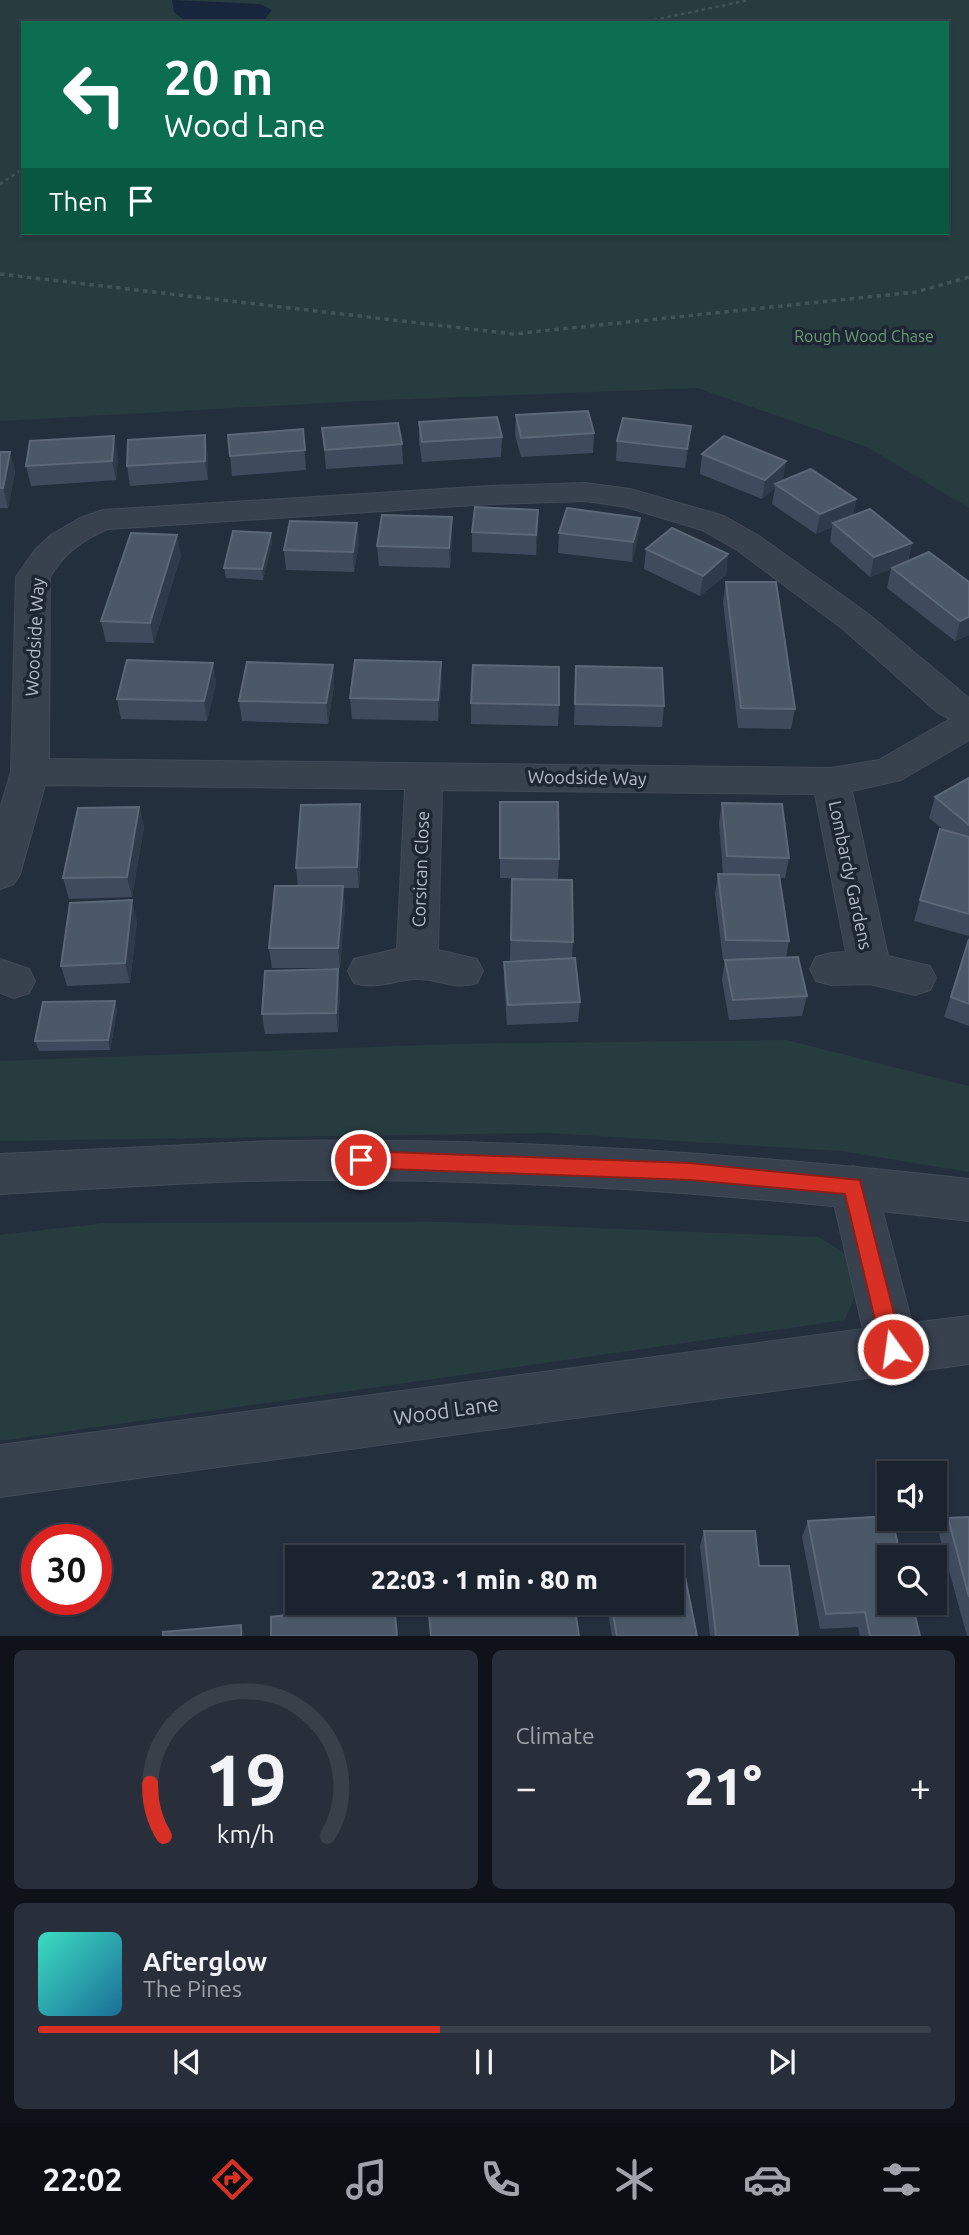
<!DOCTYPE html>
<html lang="en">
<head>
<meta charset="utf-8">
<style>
  :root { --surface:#1b232e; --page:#282f3a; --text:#f1f3f6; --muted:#a0a4aa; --line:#39404a; --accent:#d93025 }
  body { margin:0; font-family:Ubuntu,sans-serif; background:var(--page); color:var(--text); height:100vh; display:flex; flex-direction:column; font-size:26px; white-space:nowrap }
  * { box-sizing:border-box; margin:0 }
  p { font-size:23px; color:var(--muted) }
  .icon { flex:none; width:38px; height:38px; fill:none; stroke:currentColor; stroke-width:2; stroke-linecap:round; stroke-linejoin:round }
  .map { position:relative; height:1636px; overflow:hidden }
  .details { display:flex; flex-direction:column; gap:14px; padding:14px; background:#0f1319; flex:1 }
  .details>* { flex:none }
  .banner { position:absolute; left:21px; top:21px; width:928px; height:214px; border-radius:0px; box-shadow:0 2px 5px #0004,0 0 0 2px var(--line); background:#0b6e4f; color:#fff; overflow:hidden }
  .fabs { position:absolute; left:877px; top:1461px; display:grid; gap:14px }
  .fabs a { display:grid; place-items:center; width:70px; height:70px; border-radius:0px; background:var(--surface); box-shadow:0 2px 5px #0004,0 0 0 2px var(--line); font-size:35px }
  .speed { position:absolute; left:21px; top:1524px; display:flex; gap:14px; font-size:35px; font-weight:700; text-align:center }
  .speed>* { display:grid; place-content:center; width:91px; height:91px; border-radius:50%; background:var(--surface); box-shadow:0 2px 5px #0004,0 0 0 2px var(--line); line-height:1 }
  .speed .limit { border:10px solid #d22; background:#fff; color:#111 }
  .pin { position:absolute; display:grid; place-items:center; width:60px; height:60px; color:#fff; margin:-30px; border:4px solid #fff; border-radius:50%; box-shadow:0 2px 7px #0007 }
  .me { position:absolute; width:77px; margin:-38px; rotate:346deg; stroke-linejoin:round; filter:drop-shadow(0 0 5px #0008) }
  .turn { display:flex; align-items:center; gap:24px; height:147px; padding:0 28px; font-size:32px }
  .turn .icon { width:91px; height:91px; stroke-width:2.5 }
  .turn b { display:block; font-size:49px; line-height:60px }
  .then { display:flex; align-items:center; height:66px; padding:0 28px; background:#0003; gap:14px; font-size:26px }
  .big { font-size:52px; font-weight:800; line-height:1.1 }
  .details .tile { flex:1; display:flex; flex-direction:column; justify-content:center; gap:10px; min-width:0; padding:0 24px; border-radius:10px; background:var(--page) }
  .details .dial { align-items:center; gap:0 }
  .dial svg { height:182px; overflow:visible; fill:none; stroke:var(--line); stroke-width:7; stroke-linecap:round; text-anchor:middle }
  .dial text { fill:var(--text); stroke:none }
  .song { display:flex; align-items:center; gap:21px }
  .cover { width:84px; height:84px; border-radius:10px; background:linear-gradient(135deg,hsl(170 70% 55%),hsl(200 70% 35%)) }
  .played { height:7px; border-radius:4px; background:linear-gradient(90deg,var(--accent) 45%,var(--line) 45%) }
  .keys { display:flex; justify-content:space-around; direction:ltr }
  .heat { display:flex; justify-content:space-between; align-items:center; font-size:38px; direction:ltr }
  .details .tiles { flex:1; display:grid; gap:14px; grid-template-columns:1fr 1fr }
  .tile:last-child { grid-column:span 2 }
  .trip { position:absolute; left:285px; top:1545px; width:399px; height:70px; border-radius:0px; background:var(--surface); box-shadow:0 2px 5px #0004,0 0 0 2px var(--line); font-weight:800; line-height:70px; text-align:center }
  .dock { display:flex; height:112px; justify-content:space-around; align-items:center; background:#0b0e12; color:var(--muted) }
  .dock .icon { width:49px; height:49px }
  .dock .selected { color:var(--accent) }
  .dock b { font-size:32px; color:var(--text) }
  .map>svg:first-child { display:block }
  .green { fill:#263c3f; fill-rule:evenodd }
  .water { fill:#17263c }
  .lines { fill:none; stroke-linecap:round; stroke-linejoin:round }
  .minor-casing { stroke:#414a57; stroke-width:2 }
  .tertiary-casing { stroke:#414a57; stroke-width:2 }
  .path-far1 { stroke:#3f5557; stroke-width:2.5; stroke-dasharray:3.5 3.5; stroke-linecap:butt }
  .path { stroke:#3f5557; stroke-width:3.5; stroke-dasharray:4.5 4.5; stroke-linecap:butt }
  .minor { fill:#38414e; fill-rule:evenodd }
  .tertiary { fill:#38414e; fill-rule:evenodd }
  .wall { fill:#3f4b5c }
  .shaded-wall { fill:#2f3b4b }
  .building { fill:#4b5868; stroke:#5c6777; stroke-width:2 }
  .route { fill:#d93025; stroke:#8d1f18; stroke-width:2 }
  .labels { text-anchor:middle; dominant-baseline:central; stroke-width:7; stroke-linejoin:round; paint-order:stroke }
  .far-park-label { font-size:16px; fill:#6b9a76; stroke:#1d2633 }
  .street-label { font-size:18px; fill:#b4bcc9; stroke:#1d2633 }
  .near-street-label { font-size:21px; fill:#b4bcc9; stroke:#1d2633 }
</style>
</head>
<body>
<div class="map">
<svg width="969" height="1637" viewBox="0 0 969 1637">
  <rect width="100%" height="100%" fill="#242f3e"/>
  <!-- green -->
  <path class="green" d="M0,0H969V508L867,447L697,388L360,401L0,421ZM23,23H947V233H23Z
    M787,1040L969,1086V1172L841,1151L549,1133L0,1141V1061L452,1044Z
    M445,1222L819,1237L847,1255L858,1289L845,1320L0,1441V1235L104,1223Z"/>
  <!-- water -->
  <path class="water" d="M172,0L260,4L272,10L262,23H188L174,12Z"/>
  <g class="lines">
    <!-- minor casing -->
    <g class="minor-casing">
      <path id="minor" d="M586,483L630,489L724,516L759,536L867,613L969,698V740L901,780L852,791L888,956L930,966L936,978L930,990L915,995L870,984L831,985L816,981L810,969L816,957L831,953L846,952L815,794L442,790L438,950L477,959L483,971L477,983C452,991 439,978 416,979C392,980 378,990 354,983L348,971L354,959L397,949L405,789L45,785L20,874L14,884L0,889V809L11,772L16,577L35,550L51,535L80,518L103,510L490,486ZM586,501L626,507L702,530L737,550L843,629L937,712L950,719L879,760L831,768L49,759L50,577C63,554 83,539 108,529L490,504Z
        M0,959L29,969L35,981L29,993L14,998L0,993Z
        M853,1166L870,1172L876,1186L912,1323L969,1316V1364L0,1497V1445L863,1329L830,1186L836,1172Z"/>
    </g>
    <!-- tertiary casing -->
    <g class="tertiary-casing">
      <path id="tertiary" d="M270,1141C504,1137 737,1153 969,1179V1221C753,1195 536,1179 318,1180C212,1180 106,1188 0,1194V1154Z"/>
    </g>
    <!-- path-far1 -->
    <path class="path-far1" d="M640,23L749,0
      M0,184L23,169"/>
    <!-- path -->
    <path class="path" d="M0,274L513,334L916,292L969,277"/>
    <!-- minor -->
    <use href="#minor" class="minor"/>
    <!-- tertiary -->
    <use href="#tertiary" class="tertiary"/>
  </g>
  <!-- wall -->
  <path class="wall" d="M516,415L594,433L593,453L521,457L515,435Z
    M419,422L502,437L501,457L422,462L419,441Z
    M322,428L402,444L403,464L326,469Z
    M303,429L306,470L232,476L230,456Z
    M617,441L689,445L685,468L616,461Z
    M0,452H10L15,472L8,508H0Z
    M208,454V480L130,486L127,466Z
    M702,454L783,481L856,499L853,515L912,543L908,561L929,552L969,635L955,641L887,588L891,569L870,577L830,542L832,527L816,534L772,504L775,488L762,499L700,474Z
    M118,456L116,480L31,486L26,466Z
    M452,517V537L450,568L379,566L377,546Z
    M357,523L359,543L354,572L286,570L284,550Z
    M538,530L536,555L472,552V532Z
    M559,533L638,538L632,562L558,553Z
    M272,543L263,580L226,578L224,568Z
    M646,549L728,554L726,575L700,596L644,569Z
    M181,555L154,643L106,642L101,621Z
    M726,582L795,709L791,729L738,728L723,602Z
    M213,663L216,683L207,721L121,719L117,699Z
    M333,665L334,685L328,724L242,721L239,701Z
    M576,666L664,706L662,727L574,725Z
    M442,682L438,721L352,719L350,698Z
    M471,703L559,705L558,726L471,724Z
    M969,778V936L914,921L940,829L945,831L929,818L935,797Z
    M500,802L559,859L558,879L500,878Z
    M722,803L789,858L785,878H779L789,941L786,958L807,996L802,1016L729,1020L722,980L725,960H730H723L715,894L718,874H723L719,823Z
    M360,804L362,824L359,888H343L345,906L340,968H272L269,948L298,886L296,868Z
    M139,807L144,827L132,897L69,899L63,878Z
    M512,879L573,942L572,958L580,1002L578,1022L507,1025L504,982V962L523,961L510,960Z
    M137,921L130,983L67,986L61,966Z
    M969,939V1026L944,1017Z
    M340,989L338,1032L265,1034L262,1014Z
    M115,1001L117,1012L110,1050L39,1051L35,1041Z
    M969,1517V1636H967L939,1534L948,1518Z
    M808,1521L920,1636H860L858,1627L820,1629L802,1537Z
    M704,1531L759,1566L798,1636H710L700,1546Z
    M606,1603H672L697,1636H612Z"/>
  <!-- shaded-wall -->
  <path class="shaded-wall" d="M691,426L689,445L685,468L687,449Z
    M205,435L208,454V480L205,461Z
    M114,436L118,456L116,480L112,461Z
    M10,452L15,472L8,508L3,488Z
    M786,461L783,480L775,484V488L762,499L765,480Z
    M856,499L852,519L833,523L832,527L816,534L820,514Z
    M538,510V530L536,555V535Z
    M452,517V537L450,568L449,548Z
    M640,518L638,538L632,562L633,542Z
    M357,523L359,543L354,572L353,552Z
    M271,533L272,543L263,580L262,569Z
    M177,535L181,555L154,643L150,623Z
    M912,543L907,563L870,577L874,557Z
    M728,554L726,575L700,596L703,576Z
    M969,617V635L955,641L960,621Z
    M441,662L442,682L438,721V700Z
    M213,663L216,683L207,721L204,701Z
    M333,665L334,685L328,724L326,703Z
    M360,804L362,824L359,888L357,867Z
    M139,807L144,827L132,897L127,877Z
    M343,886L345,906L340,968L338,948Z
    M132,900L137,921L130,983L125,963Z
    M338,969L340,989L338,1032L336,1013Z
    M115,1001L117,1012L110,1050L108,1040Z
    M241,1625L245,1636H241Z"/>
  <!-- building -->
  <path class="building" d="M588,411L594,433L521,438L516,415Z
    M497,417L502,437L422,442L419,422Z
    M623,418L691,426L687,449L617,441Z
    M398,423L402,444L325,450L322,428Z
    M303,429L305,450L230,456L228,435Z
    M205,435V461L127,466L128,440Z
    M114,436L112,461L26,466L30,441Z
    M724,436L786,461L765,480L702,454Z
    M0,452H10L3,488H0Z
    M811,469L856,499L820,514L775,484Z
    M475,507L538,510L536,535L472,532Z
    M567,508L640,518L633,542L559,533Z
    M870,509L912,543L874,557L833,523Z
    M382,515L452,517L449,548L377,546Z
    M290,521L357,523L353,552L284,550Z
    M672,528L728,554L703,576L646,549Z
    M233,531L271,533L262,569L224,568Z
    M131,533L177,535L150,623L101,621Z
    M929,552L969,582V617L960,621L892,568Z
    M726,582H776L795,709L741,708Z
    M127,660L213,663L204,701L117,699Z
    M355,660L441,662L438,700L350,698Z
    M247,662L333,665L326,703L239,701Z
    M473,665L559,667V705L471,703Z
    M576,666L662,668L664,706L575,704Z
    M969,778V825L935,797Z
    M500,802H558L559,859L500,858Z
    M722,803L782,804L789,858L727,856Z
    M360,804L357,867L296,868L301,805Z
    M139,807L127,877L63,878L78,808Z
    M940,829L969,837V914L920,900Z
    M718,874L779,875L789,941L726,940Z
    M512,879L572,880L573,942L511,940Z
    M275,886H343L338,948H269Z
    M132,900L125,963L61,966L70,903Z
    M969,939V1004L951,997Z
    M798,957L807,996L733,1000L725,960Z
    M575,958L580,1002L508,1005L504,962Z
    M338,969L336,1013L262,1014L265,971Z
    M115,1001L108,1040L35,1041L43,1002Z
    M889,1516V1519H892L901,1558H889V1603H912L920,1636H870L865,1612L826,1614L808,1521Z
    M969,1517V1597L948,1518Z
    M704,1531H755L759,1566H789L798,1636H716Z
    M681,1557L697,1636H617L611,1603H672V1558Z
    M386,1603H394L397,1636H271V1617Z
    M428,1603H574L579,1636H431Z
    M241,1625V1636H163V1632Z"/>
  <!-- route -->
  <path class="route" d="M361,1151L690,1163L860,1180L903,1349L900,1356L893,1359L885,1356L882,1349L845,1194L690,1180L361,1168L354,1166L351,1160L354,1154Z"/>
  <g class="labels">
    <!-- far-park labels -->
    <g class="far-park-label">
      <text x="864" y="336">Rough Wood Chase</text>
    </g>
    <!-- street labels -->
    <g class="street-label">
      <text transform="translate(34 637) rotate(-87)">Woodside Way</text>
      <text transform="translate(587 777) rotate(1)">Woodside Way</text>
      <text transform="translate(420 869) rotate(-88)">Corsican Close</text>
      <text transform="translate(851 875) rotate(78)">Lombardy Gardens</text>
    </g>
    <!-- near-street labels -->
    <g class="near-street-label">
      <text transform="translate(446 1410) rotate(-8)">Wood Lane</text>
    </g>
  </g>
</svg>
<div class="fabs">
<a><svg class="icon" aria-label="sound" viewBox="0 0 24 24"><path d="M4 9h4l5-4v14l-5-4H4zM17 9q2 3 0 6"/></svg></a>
<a><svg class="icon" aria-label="search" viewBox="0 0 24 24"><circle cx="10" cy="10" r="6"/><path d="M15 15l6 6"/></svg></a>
</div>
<div class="speed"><div class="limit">30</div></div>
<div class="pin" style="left:361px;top:1160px;background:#d93025"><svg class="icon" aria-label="arrive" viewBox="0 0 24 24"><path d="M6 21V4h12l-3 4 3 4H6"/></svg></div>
<svg class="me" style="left:893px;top:1349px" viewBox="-20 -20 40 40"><circle r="17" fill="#d93025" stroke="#fff" stroke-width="3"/><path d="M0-11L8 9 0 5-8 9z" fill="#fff"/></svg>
<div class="trip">22:03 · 1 min · 80 m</div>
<div class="banner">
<div class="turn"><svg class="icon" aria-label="left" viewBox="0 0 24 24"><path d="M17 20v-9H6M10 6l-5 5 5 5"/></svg><div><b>20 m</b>Wood Lane</div></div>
<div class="then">Then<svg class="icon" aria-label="arrive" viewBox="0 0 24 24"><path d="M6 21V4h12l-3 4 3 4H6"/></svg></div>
</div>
</div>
<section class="details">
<div class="tiles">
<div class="tile dial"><svg viewBox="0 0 100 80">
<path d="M14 69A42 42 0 1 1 86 69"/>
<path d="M14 69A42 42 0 0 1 8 46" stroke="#d93025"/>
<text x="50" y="56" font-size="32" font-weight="700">19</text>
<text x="50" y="72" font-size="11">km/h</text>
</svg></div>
<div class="tile"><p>Climate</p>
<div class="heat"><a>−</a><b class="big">21°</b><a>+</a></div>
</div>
<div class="tile">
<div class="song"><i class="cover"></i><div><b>Afterglow</b><p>The Pines</p></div></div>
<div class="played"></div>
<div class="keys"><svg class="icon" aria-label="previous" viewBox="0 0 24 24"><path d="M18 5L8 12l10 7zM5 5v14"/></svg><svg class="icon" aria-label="pause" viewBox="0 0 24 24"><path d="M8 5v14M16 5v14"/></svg><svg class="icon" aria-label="next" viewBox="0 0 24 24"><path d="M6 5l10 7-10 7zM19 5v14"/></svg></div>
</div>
</div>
</section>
<nav class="dock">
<b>22:02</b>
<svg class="icon selected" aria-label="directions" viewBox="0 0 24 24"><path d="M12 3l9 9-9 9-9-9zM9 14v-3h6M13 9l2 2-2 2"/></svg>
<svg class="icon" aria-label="music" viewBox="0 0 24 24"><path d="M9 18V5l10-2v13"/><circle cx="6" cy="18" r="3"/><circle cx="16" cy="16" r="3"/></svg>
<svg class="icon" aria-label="phone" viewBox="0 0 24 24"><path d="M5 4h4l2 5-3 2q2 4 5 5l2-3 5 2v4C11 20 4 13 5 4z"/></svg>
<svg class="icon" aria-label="climate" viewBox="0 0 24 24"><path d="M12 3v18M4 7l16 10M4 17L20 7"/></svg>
<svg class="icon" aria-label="car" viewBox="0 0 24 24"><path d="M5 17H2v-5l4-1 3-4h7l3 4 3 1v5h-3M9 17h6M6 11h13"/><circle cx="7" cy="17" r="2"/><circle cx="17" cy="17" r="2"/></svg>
<svg class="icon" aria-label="filters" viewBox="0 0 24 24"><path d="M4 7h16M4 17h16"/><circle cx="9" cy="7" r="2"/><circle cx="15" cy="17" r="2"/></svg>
</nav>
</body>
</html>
